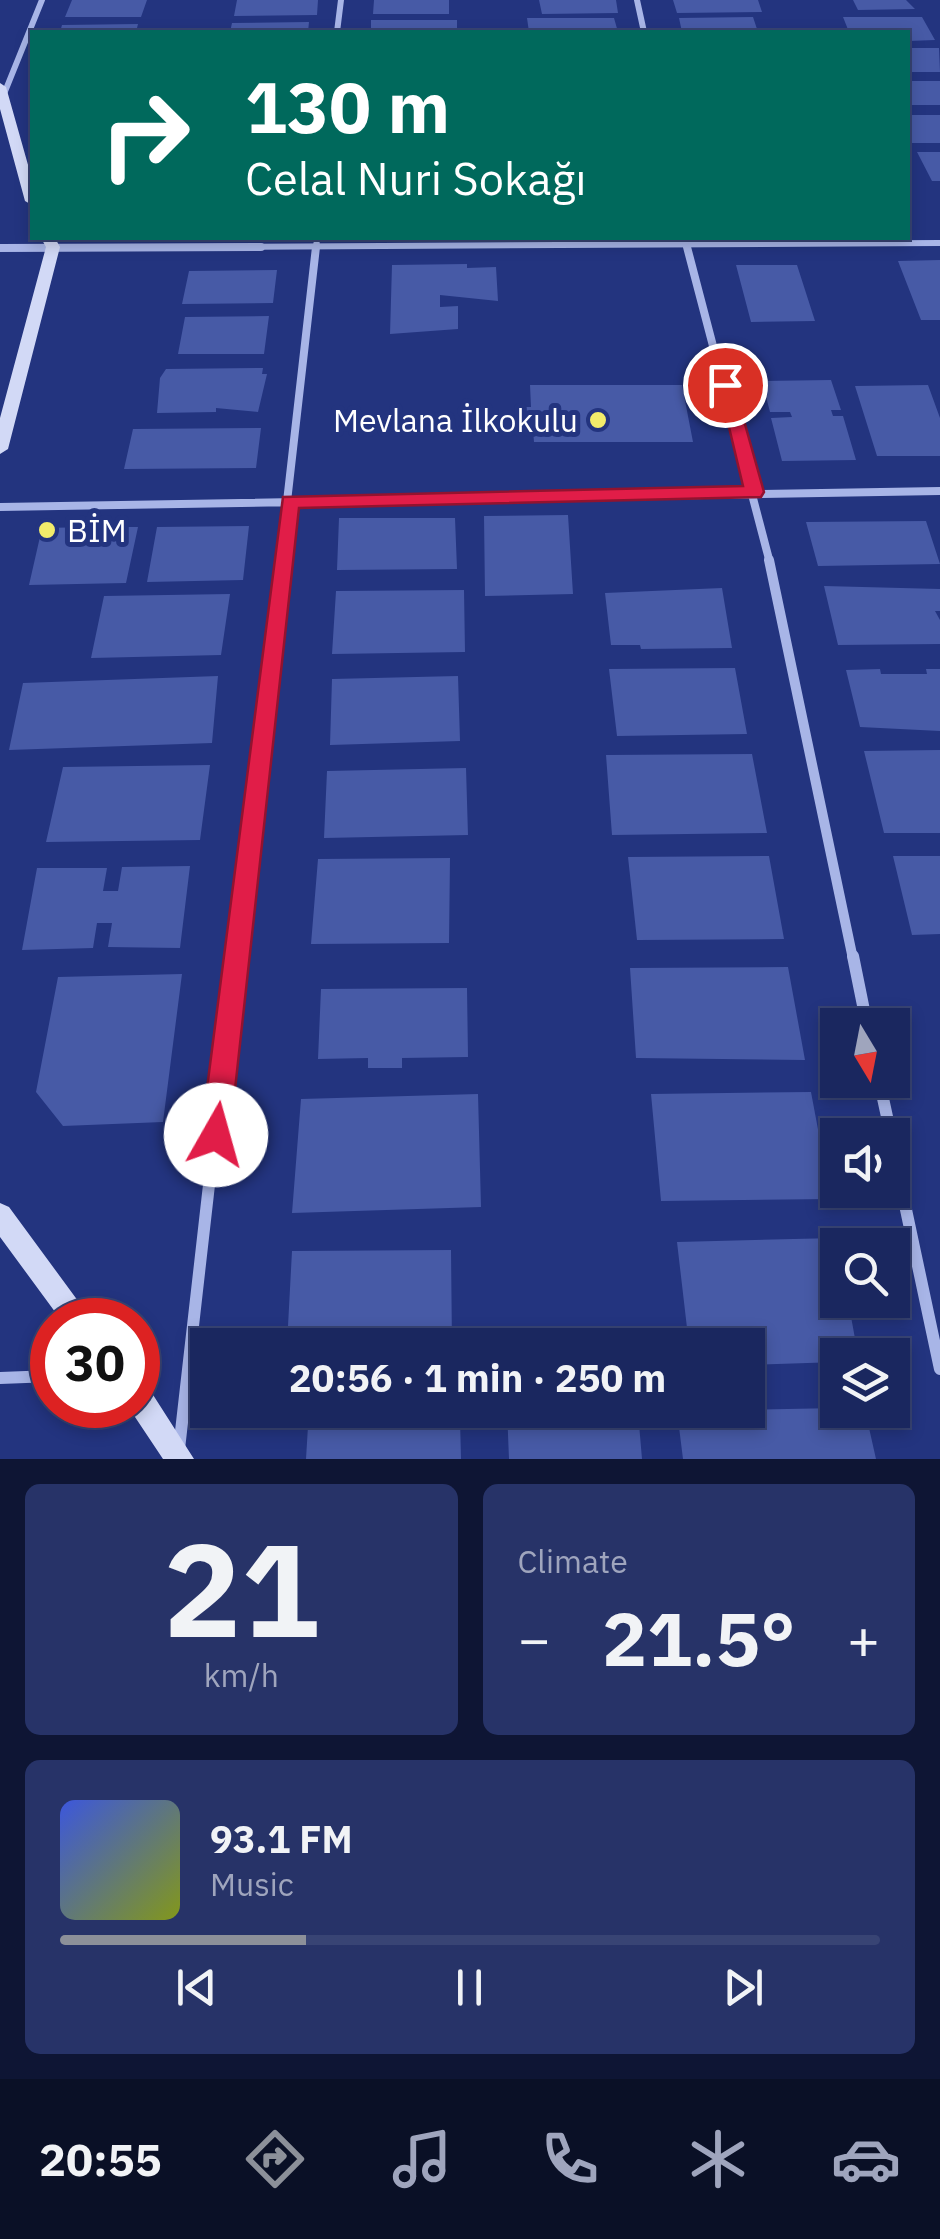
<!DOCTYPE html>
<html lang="en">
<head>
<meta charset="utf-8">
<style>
  :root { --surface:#1a275f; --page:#273368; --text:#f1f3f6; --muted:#9fa5bd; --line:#384474; --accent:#8c9099 }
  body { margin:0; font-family:"IBM Plex Sans",sans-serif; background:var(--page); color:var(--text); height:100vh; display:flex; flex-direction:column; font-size:38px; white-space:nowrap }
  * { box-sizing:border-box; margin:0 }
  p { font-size:32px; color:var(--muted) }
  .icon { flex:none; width:55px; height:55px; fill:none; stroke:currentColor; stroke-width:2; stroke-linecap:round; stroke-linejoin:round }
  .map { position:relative; height:1459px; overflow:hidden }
  .side { display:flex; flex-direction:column; gap:25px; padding:25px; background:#0e1534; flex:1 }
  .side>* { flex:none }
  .banner { position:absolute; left:30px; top:30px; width:880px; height:210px; border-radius:0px; box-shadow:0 5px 15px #0003,0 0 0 2px var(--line); background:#00695c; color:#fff; overflow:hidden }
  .needle { width:65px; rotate:170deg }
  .buttons { position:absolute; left:820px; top:1008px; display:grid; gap:20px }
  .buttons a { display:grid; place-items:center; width:90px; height:90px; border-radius:0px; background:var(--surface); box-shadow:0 5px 15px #0003,0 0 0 2px var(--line); font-size:50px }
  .speed { position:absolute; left:30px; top:1298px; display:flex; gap:20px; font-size:50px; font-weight:700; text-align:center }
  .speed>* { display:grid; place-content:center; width:130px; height:130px; border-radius:50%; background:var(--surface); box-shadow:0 5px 15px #0003,0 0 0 2px var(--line); line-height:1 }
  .speed .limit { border:15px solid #d22; background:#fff; color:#111 }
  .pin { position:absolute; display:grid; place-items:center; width:85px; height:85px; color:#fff; margin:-42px; border:5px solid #fff; border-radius:50%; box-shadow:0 2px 10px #0007 }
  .me { position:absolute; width:110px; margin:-55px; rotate:7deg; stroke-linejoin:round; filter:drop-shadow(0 0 8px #0008) }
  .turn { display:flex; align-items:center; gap:35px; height:210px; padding:0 50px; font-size:45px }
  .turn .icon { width:130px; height:130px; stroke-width:2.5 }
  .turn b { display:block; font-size:70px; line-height:85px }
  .big { font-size:75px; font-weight:700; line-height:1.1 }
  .side .tile { flex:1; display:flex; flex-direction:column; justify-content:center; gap:15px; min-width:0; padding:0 35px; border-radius:15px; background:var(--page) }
  .side .dial { align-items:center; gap:0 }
  .dial b { font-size:130px; line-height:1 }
  .song { display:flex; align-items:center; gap:30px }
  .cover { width:120px; height:120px; border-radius:15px; background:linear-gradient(135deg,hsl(230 70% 55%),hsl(70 70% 35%)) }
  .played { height:10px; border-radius:5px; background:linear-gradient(90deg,var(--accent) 30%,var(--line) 30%) }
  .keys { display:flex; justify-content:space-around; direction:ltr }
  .heat { display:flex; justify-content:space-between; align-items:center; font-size:55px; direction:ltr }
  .side .tiles { flex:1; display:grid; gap:25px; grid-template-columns:1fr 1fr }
  .tile:last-child { grid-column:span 2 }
  .trip { position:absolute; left:190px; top:1328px; width:575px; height:100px; border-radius:0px; background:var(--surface); box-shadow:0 5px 15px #0003,0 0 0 2px var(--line); font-weight:700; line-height:100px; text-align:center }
  .menu { display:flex; height:160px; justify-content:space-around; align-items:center; background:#0a1026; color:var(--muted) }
  .menu .icon { width:70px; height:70px }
  .menu .on { color:var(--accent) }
  .menu b { font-size:45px; color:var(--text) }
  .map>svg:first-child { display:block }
  .building { fill:#475aa6 }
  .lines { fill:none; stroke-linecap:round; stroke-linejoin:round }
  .street-far3 { stroke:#a8b5e7; stroke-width:6 }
  .street-far2 { stroke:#a8b5e7; stroke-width:8 }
  .street-far1 { stroke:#a8b5e7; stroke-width:10 }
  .street { stroke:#a8b5e7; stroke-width:12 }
  .secondary { fill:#d2d9f6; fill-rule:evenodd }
  .route { fill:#e11d48; stroke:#92132f; stroke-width:2.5 }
  .poi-dot { fill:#f2ec6b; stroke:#23347f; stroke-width:4 }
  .labels { text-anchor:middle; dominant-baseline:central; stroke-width:10; stroke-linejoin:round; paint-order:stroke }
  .poi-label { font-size:32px; fill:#fff; stroke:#23347f; text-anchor:end }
</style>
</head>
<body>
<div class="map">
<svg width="940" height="1459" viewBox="0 0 940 1459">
  <rect width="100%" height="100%" fill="#23347f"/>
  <!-- building -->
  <path class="building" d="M72,0H147L141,17H65Z
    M237,0H318L317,15L234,16Z
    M374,0H449V14H373Z
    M539,0H616L618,13L542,14Z
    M673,0H758L762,12L677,13Z
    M853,0H906L915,9L858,10Z
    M753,17L758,32H682L679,18Z
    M843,17H922L935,40L908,41V32H849Z
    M527,18H614L618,32H529Z
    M371,20H457V32H371Z
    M309,22L308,32H230L232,23Z
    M138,24L136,32H60L62,25Z
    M908,48H939L940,72H908Z
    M908,81H940V105H908Z
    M908,115H940V143H908Z
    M917,152H940V181H932Z
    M940,260V320H921L898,261Z
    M467,264V268L496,267L498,301L440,295V307L458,306V329L390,334L392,265Z
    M736,265H797L815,321L751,322Z
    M277,270L273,303L182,304L189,271Z
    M269,316L264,354H178L185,317Z
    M263,368L262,374H267L258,412L216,408V412L157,413L160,378L166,369Z
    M831,380L841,410H831L833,416H843L856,460L782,461L771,418L792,417L790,412H770L762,381Z
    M530,385H682L693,442H534L532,419H516L515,407H531Z
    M928,385L940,418V456H877L855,386Z
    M261,428L256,468L124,469L133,429Z
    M568,515L573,594L485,596L484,516Z
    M339,518H455L457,569L337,570Z
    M926,521L940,564L818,566L806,522Z
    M249,526L243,580L147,582L157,527Z
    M94,527H138L126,583L29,585L42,528Z
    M824,586L940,589V611H935L940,620V644L838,645Z
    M722,588L732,648L641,649L640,645H611L605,593Z
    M464,590L465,652L332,654L336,591Z
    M230,594L221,655L91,658L104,596Z
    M735,668L747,734L617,736L609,669Z
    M880,669L881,674H927L926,669H940V731L860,727L846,670Z
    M218,676L212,743L9,750L23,683Z
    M458,676L460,741L330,745L332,679Z
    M940,750V833H884L864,751Z
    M752,754L767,833L612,835L606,755Z
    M210,765L200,840L46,842L63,767Z
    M466,768L468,835L324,838L327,771Z
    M769,856L784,939L637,940L628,857Z
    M893,856H940V934L912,935Z
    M450,858L449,943L311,944L318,859Z
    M190,866L180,948L108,947L112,923H97L93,948L22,950L37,868H107L103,891H118L122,867Z
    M788,967L805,1060L636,1058L630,968Z
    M182,974L163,1122L63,1126L36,1092L58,977Z
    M467,988L468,1057L402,1058V1068H368V1058L318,1059L321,989Z
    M811,1092L831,1199L661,1201L651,1094Z
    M478,1094L481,1207L292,1213L301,1099Z
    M836,1238L838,1300H848L858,1355H838V1362L748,1365V1345H689L677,1242Z
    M451,1250L452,1345H287L292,1251Z
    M838,1408L865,1410L876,1459H683L677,1411Z
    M507,1410L638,1412L642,1459H509Z
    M460,1419L461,1459H306L308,1426Z"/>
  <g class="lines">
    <!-- street-far3 -->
    <path class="street-far3" d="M637,0L644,32
      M337,32L341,0
      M4,94L42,0
      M685,238L688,249
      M0,248L940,243
      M316,249L317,238"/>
    <!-- street-far2 -->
    <path class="street-far2" d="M687,247L770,563
      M0,248L261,247
      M0,507L940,491
      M280,563L316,247"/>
    <!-- street-far1 -->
    <path class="street-far1" d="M769,560L853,959
      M235,959L280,560"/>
    <!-- street -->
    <path class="street" d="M853,956L867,1025
      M879,1080L891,1135
      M892,1144L940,1369
      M0,1378L52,1376
      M179,1449L235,956"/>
    <!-- secondary -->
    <path class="secondary" d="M0,83L6,87L32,179V205L25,201L0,109Z
      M41,238H55L60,247L8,449L0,454V418L46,247Z
      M0,1203L9,1207L92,1320H61L0,1237Z
      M138,1383L148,1387L194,1459H163L127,1405H138Z"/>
  </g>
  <!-- route -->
  <path class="route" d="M718,381L734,385L764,492L761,497L299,508L230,1135L226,1145L216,1149L205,1145L201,1135L283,497L743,486Z"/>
  <!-- markers -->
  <g class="poi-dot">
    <circle cx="598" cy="420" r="10"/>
    <circle cx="47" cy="530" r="10"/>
  </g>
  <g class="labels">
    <!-- poi labels -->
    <g class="poi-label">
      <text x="578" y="420">Mevlana İlkokulu</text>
      <text x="67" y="530" text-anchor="start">BİM</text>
    </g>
  </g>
</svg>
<div class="buttons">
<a><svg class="needle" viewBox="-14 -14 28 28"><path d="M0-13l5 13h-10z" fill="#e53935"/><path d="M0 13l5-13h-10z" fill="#9fa5bd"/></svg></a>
<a><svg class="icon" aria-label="sound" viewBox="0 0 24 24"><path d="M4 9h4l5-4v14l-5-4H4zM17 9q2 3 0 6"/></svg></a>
<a><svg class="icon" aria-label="search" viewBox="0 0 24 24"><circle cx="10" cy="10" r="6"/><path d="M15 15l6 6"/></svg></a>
<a><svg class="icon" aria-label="layers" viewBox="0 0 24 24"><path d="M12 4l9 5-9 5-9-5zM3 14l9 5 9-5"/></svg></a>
</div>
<div class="speed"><div class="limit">30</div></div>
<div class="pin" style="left:725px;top:385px;background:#d93025"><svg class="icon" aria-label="arrive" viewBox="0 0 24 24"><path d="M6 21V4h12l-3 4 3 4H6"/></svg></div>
<svg class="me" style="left:216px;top:1135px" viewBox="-20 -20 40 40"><circle r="19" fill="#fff"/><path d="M0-13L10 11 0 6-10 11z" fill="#e11d48"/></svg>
<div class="trip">20:56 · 1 min · 250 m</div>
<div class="banner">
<div class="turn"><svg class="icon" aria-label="right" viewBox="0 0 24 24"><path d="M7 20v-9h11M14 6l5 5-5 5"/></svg><div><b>130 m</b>Celal Nuri Sokağı</div></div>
</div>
</div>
<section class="side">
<div class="tiles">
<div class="tile dial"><b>21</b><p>km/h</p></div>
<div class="tile"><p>Climate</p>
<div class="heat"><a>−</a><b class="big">21.5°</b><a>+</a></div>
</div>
<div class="tile">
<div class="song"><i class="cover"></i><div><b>93.1 FM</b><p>Music</p></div></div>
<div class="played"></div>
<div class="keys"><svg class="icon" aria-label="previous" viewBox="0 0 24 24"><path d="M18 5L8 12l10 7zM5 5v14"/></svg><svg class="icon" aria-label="pause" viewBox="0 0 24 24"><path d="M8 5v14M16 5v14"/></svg><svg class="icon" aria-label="next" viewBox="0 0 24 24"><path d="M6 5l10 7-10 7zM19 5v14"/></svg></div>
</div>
</div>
</section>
<nav class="menu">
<b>20:55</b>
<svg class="icon on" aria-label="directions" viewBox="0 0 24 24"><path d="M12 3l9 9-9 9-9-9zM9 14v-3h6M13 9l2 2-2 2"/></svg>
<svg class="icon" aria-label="music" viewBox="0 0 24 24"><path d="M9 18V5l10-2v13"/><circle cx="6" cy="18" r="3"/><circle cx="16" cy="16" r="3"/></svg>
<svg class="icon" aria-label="phone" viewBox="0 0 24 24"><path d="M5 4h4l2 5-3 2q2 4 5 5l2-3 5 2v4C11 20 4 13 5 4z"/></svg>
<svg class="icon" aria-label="climate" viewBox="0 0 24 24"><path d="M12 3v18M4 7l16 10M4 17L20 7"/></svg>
<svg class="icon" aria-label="car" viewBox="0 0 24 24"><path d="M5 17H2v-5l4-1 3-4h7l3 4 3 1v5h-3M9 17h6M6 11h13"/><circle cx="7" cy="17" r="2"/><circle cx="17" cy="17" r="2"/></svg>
</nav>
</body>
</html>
